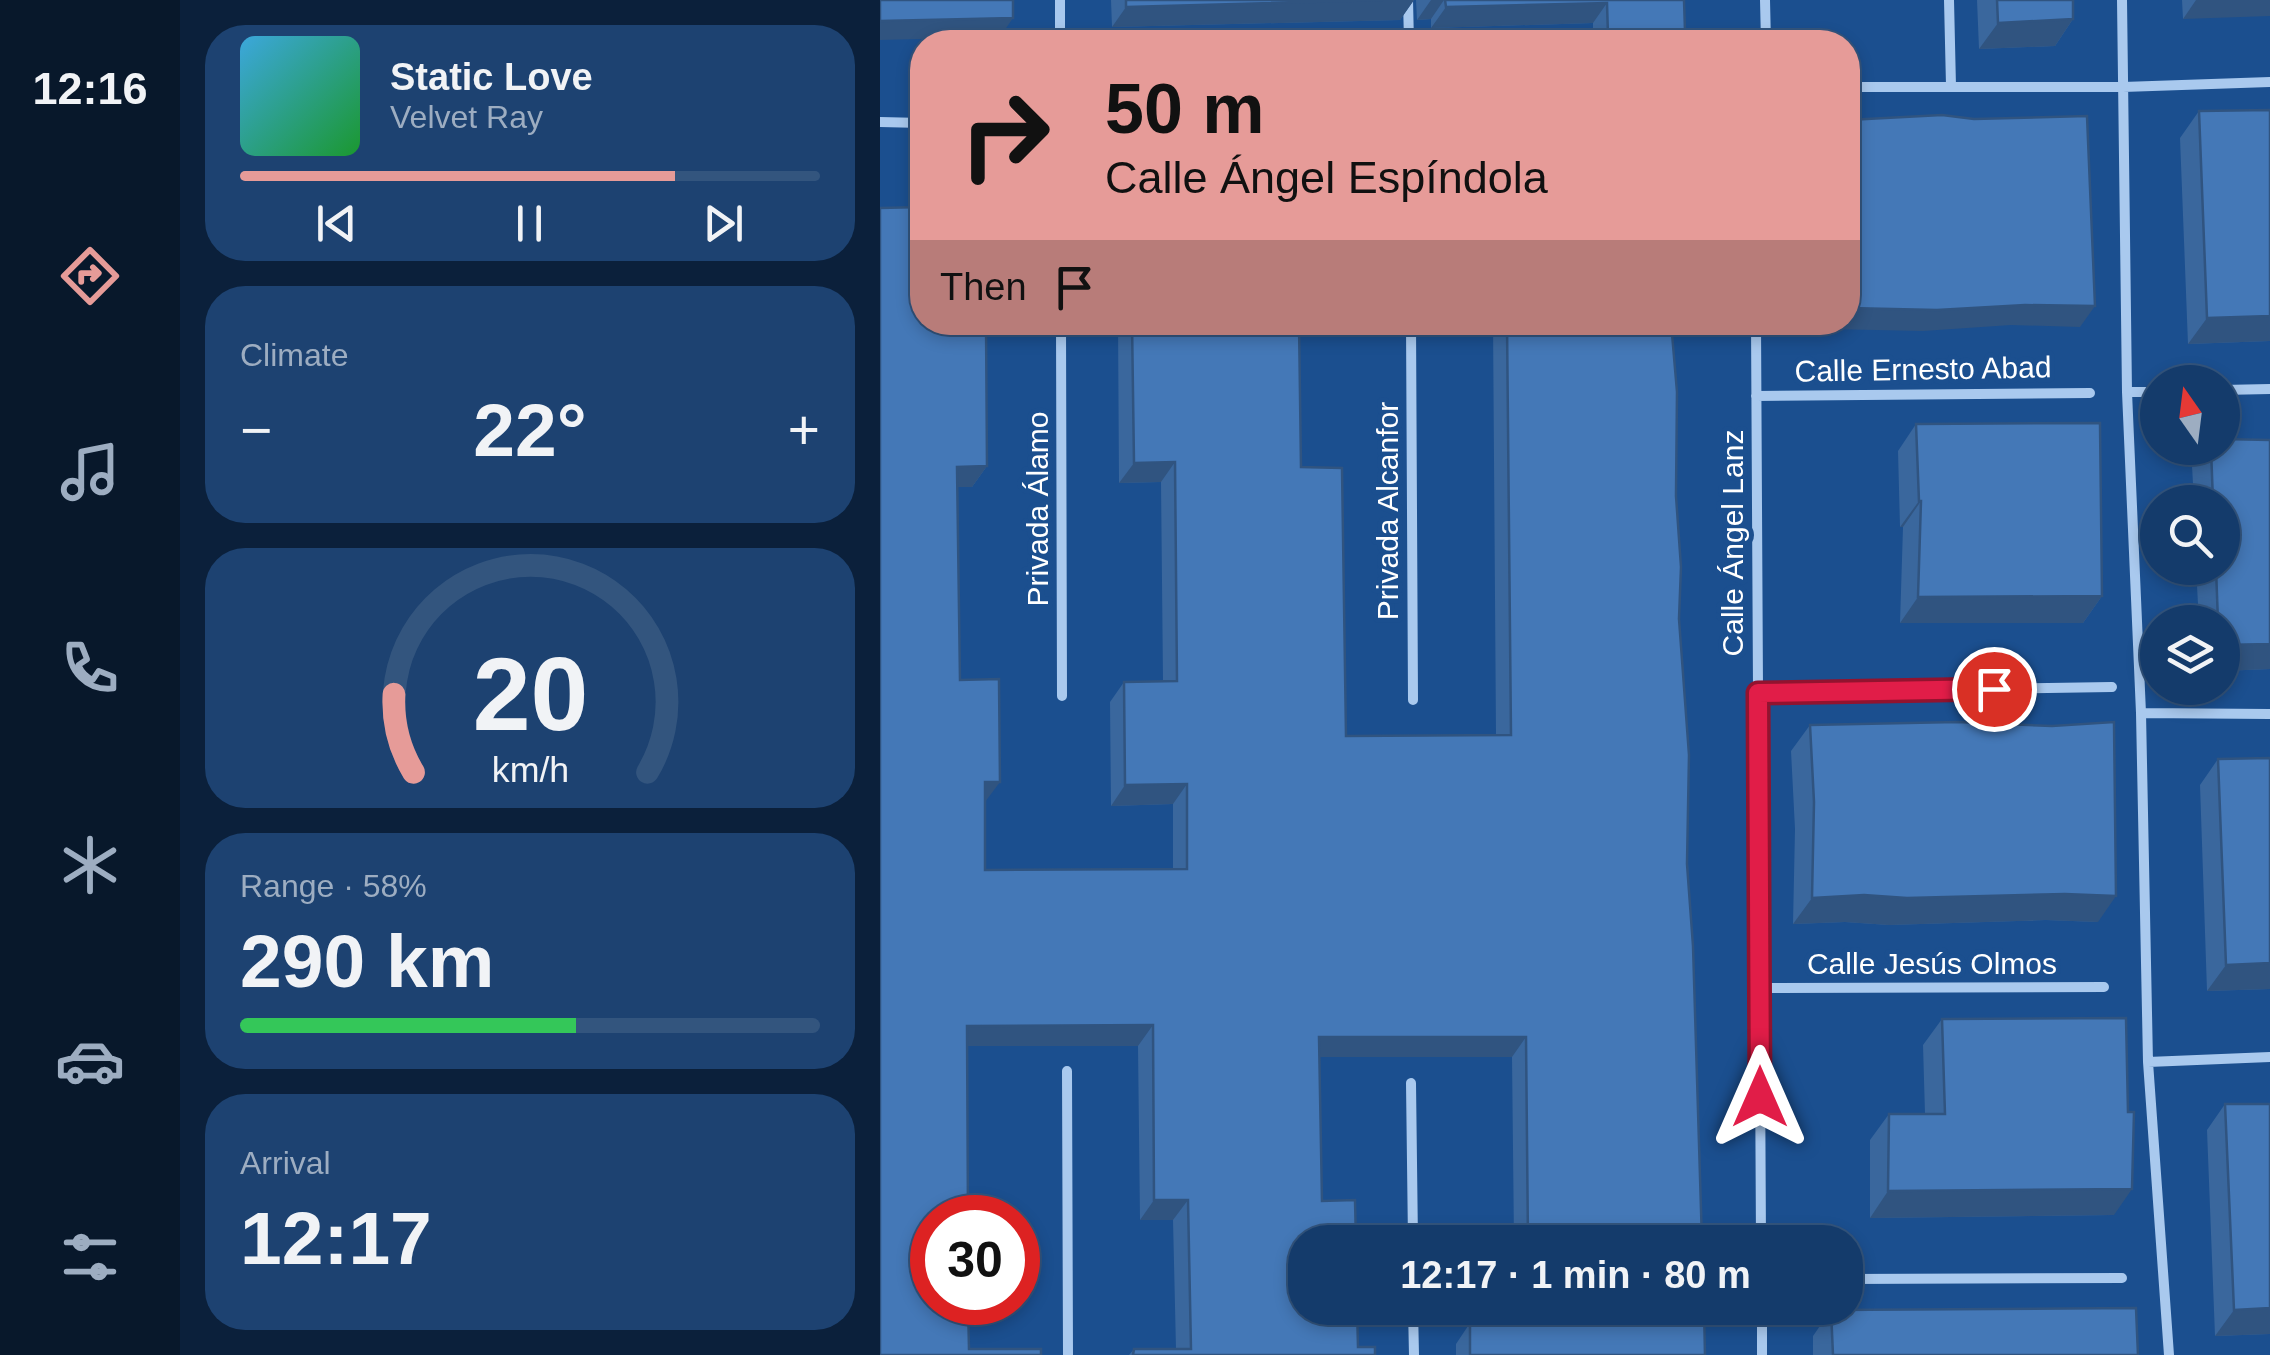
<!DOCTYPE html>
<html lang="en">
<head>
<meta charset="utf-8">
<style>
  :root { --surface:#143b6b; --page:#1d4271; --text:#f1f3f6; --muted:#9dadc1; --line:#33557e; --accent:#e69b98 }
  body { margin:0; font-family:Arial,sans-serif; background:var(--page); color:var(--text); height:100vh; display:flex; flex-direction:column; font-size:38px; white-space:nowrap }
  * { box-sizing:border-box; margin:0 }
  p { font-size:32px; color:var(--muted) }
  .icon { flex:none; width:55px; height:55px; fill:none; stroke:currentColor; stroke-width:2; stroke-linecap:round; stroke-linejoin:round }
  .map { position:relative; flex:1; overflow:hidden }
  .drawer { display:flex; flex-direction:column; gap:25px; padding:25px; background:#0b203b; width:700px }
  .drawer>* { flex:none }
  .banner { position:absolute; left:30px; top:30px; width:950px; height:305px; border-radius:40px; box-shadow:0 5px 15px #0003,0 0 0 2px var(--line); background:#e69b98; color:#111; overflow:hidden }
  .needle { width:65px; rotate:346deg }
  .tools { position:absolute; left:1260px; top:365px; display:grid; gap:20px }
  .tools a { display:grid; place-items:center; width:100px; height:100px; border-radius:50%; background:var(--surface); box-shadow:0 5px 15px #0003,0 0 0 2px var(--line); font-size:50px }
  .speed { position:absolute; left:30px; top:1195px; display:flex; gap:20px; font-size:50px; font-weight:700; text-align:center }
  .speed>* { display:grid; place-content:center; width:130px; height:130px; border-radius:50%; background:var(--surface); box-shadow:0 5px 15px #0003,0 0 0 2px var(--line); line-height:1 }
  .speed .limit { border:15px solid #d22; background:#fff; color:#111 }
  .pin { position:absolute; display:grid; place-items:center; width:85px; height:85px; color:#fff; margin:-42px; border:5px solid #fff; border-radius:50%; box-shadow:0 2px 10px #0007 }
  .me { position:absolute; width:110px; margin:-55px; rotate:0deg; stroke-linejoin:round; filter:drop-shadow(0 0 8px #0008) }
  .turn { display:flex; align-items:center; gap:35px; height:210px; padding:0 30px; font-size:45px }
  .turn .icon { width:130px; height:130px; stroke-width:2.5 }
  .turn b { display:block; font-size:70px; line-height:85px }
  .then { display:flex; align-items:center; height:95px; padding:0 30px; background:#0003; gap:20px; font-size:38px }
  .big { font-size:75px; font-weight:600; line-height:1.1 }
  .drawer .tile { flex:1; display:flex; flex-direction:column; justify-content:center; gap:15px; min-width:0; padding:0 35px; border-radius:40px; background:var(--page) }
  .drawer .dial { align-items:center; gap:0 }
  .dial svg { height:260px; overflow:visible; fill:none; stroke:var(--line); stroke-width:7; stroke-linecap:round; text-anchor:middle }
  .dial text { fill:var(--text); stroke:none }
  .song { display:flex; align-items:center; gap:30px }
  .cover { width:120px; height:120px; border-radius:15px; background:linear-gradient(135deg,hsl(200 70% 55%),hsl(130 70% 35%)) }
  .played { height:10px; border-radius:5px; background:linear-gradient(90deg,var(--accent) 75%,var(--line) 75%) }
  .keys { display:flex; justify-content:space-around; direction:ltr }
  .heat { display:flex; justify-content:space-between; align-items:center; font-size:55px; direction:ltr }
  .charge { height:15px; border-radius:8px; background:linear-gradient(90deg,#34c759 58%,var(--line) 0) }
  .trip { position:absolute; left:408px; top:1225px; width:575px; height:100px; border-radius:40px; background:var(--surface); box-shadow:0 5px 15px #0003,0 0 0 2px var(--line); font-weight:600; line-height:100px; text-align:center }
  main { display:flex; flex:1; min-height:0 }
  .tabs { display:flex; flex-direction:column; width:180px; justify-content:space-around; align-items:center; background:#08182b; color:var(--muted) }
  .tabs .icon { width:70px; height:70px }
  .tabs .current { color:var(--accent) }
  .tabs b { font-size:45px; color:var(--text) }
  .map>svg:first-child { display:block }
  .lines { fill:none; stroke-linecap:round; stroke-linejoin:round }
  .street { stroke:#a9c9ee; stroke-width:10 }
  .wall { fill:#3a679d }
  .shaded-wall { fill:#305480 }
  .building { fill:#4478b7; stroke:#305480; stroke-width:2.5 }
  .route-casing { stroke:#92132f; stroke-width:25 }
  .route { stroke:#e11d48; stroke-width:18 }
  .labels { text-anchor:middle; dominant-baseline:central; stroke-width:10; stroke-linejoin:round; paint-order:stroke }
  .street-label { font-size:30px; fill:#fff; stroke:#1b4f8f }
</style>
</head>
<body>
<main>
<nav class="tabs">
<b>12:16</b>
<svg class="icon current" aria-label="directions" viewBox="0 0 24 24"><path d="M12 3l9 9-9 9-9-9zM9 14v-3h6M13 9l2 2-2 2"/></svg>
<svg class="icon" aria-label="music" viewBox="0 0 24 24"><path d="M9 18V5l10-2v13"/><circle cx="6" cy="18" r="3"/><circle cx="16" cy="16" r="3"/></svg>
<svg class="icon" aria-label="phone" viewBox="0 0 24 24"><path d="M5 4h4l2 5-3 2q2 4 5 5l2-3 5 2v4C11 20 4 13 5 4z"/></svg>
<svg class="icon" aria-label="climate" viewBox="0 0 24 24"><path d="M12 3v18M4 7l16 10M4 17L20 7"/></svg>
<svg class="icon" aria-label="car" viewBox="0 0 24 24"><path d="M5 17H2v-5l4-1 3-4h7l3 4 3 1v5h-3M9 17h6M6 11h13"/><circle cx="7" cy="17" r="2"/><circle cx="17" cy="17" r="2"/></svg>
<svg class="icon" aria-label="filters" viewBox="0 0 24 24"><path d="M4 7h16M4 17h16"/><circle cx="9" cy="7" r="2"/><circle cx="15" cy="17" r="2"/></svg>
</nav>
<section class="drawer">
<div class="tile">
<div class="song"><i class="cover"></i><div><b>Static Love</b><p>Velvet Ray</p></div></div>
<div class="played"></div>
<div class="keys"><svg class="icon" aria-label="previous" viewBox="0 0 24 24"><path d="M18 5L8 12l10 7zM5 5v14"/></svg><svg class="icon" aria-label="pause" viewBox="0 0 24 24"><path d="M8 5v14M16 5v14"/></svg><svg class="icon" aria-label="next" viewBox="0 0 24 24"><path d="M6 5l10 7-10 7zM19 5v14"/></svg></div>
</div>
<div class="tile"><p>Climate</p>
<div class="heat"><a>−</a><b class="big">22°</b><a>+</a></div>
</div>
<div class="tile dial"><svg viewBox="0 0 100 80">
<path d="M14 69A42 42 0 1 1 86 69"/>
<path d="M14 69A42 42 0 0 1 8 45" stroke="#e69b98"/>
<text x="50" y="56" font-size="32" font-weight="700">20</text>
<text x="50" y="72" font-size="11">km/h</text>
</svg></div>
<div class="tile"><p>Range · 58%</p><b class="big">290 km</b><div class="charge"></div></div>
<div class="tile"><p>Arrival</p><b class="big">12:17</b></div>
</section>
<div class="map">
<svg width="1390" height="1355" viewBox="0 0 1390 1355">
  <rect width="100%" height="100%" fill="#1b4f8f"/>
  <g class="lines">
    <!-- street -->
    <path class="street" d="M180,0V42
      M528,0L529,42
      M885,0L886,42
      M1069,0L1071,86
      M1242,0L1247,392L1261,713L1268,1062L1289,1355
      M968,87H1243L1390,82
      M0,122L42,123
      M181,322L182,696
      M531,322L533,700
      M876,322L881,1242
      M1342,390L1390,389
      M1247,392H1278
      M876,396L1210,393
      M878,693L1232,687
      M1261,713L1390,714
      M879,988L1224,987
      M1268,1062L1390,1057
      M187,1071L188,1355
      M531,1083L533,1242
      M965,1279L1242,1278
      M533,1308L534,1355
      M882,1308V1355"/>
  </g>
  <!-- wall -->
  <path class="wall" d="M231,0H534L520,20L232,27Z
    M536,0H804L797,42H713V23L551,28V19L537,20Z
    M1097,0H1193V19L1175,46L1099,49Z
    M1302,0H1390L1303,19Z
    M1319,111L1390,341L1308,344L1300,138Z
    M0,208L107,466L92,487H78L80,680L105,802V870L293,869V804L231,806L230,702L244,682L283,681L281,482L239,483L238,322H419L421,467L466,736L616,735L613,322H791L799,619L822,1242H634L632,1057H439L442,1201L478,1347L495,1355H249L254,1349H296L293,1220H260L258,1046H87L0,1355Z
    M1036,424L1222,596L1203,623H1020L1023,527H1020L1018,451Z
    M1342,439L1390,440V669L1342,671V622H1319L1316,568H1342V502H1314L1312,466L1325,448H1342Z
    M930,725L1218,922L1166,920L1009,925L965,922L913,924L915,829L911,751Z
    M1338,759L1390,989L1327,991L1320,785Z
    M1062,1019L1234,1215L990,1218V1140L1009,1114H1045L1043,1045Z
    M1345,1104L1390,1334L1335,1336L1327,1130Z
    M634,1308H824L825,1355H576V1344L590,1323L634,1324Z
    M951,1310L1258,1355H933V1336Z"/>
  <!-- shaded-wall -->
  <path class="shaded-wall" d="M503,0H534L520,20L232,27L246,7Z
    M551,0H564L551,19L537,20Z
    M1316,0H1390V16L1303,19Z
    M727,3L713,23L551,28L566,7Z
    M133,18L120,37L0,40V21Z
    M1193,19L1175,46L1099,49L1118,23Z
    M805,31L797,42H722L728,35Z
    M1145,305L1215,306L1200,327L1131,325L1043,331L895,328L898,322H968V308Z
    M1390,316V341L1308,344L1327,318Z
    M295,462L281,482L239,483L254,463Z
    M107,466L92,487H63L77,467Z
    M1039,501H1041L1023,527H1020Z
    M1222,596L1203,623H1020L1038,597Z
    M1390,644V669L1342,671V645Z
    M105,782H120L105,802Z
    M307,784L293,804L231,806L245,785Z
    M1185,894L1236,896L1218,922L1166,920L1009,925L965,922L913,924L932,898L984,895Z
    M1390,963V989L1327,991L1346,965Z
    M273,1025L258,1046H73L87,1026Z
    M439,1037H646L632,1057H425Z
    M1252,1189L1234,1215L990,1218L1008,1191Z
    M274,1200H308L293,1220H260Z
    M1390,1308V1334L1335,1336L1354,1310Z"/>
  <!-- building -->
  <path class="building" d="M0,0H133V18L0,21Z
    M246,0H503L246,7Z
    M565,0H804L805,31L728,35L727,3L566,7Z
    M1117,0H1193V19L1118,23Z
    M1390,110V316L1327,318L1319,111Z
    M1062,115L1094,119L1207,116L1215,306L1145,305L1057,310L968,308V120Z
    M42,207V322H106L107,466L77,467L80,680L119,679L120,782H105V870L307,869V784L245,785L244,682L297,681L295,462L254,463L252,322H419L421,467L462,468L466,736L631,735L627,322H791L797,392L796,496L801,567L799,619L809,755L807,864L813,946L822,1242H648L646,1037H439L442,1201L475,1200L476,1242H425V1308H477L478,1347H495V1355H253L254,1349H311L308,1200H274L273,1025L87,1026L88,1218H52V1302H88L89,1349H161V1355H0V208Z
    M1220,423L1222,596L1038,597L1041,501H1039L1036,424Z
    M1342,439L1390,440V644L1342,645V622H1338L1336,568H1342V502H1333L1331,448H1342Z
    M1077,722L1172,726L1234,722L1236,896L1185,894L1027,898L984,895L932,898L934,802L930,725Z
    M1390,758V963L1346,965L1338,759Z
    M1246,1018L1248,1112H1254L1252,1189L1008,1191L1009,1114H1065L1062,1019Z
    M1345,1104H1390V1308L1354,1310Z
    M649,1308H824L825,1355H590V1323L649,1324Z
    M1256,1308L1258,1355H953L951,1310Z"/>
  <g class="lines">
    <!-- route casing -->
    <g class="route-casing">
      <path id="route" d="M880,1097L878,693L1114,689"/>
    </g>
    <!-- route -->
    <use href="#route" class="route"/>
  </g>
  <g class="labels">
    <!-- street labels -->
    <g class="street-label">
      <text transform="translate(1043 369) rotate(-1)">Calle Ernesto Abad</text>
      <text transform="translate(157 509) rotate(-90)">Privada Álamo</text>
      <text transform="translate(507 511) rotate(-90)">Privada Alcanfor</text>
      <text transform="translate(852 543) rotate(-90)">Calle Ángel Lanz</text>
      <text x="1052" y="963">Calle Jesús Olmos</text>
    </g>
  </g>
</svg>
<div class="tools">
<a><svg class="needle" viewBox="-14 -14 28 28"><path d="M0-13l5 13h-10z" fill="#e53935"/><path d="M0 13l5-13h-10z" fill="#9dadc1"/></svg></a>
<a><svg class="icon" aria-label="search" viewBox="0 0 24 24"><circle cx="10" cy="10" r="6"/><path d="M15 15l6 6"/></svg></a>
<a><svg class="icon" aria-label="layers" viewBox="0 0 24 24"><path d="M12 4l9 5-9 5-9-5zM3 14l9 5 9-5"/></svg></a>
</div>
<div class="speed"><div class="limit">30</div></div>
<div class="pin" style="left:1114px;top:689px;background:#d93025"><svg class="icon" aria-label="arrive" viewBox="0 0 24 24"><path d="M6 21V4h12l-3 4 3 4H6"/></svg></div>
<svg class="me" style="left:880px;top:1097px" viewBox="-20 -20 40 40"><path d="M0-17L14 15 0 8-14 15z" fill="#e11d48" stroke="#fff" stroke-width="4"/></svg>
<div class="trip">12:17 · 1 min · 80 m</div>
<div class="banner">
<div class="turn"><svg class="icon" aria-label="right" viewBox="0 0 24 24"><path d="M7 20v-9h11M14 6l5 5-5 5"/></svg><div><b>50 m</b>Calle Ángel Espíndola</div></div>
<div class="then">Then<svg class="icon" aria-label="arrive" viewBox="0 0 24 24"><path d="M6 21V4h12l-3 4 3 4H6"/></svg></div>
</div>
</div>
</main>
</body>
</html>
